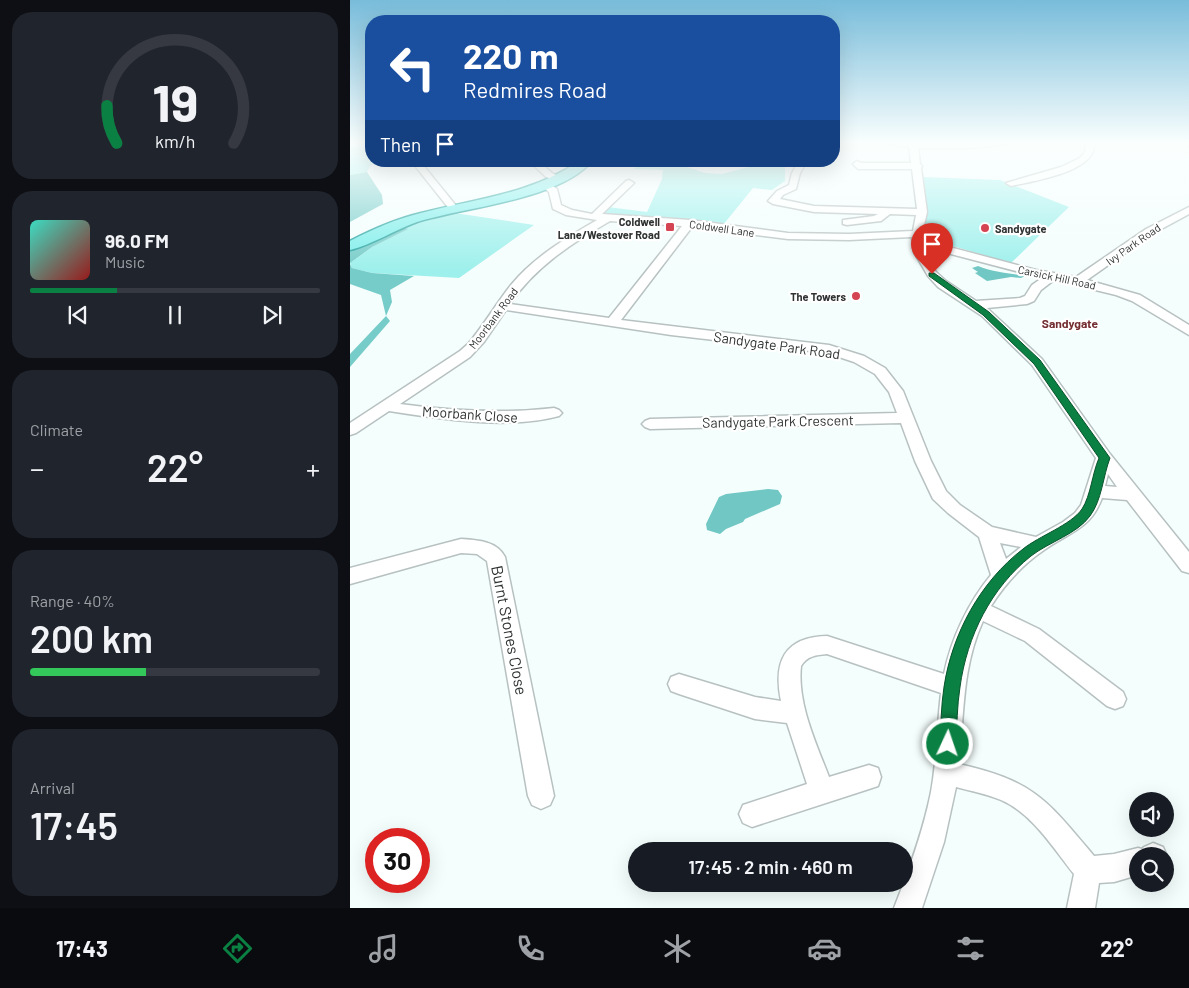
<!DOCTYPE html>
<html lang="en">
<head>
<meta charset="utf-8">
<style>
  :root { --surface:#171b24; --page:#20242c; --text:#f1f3f6; --muted:#9ea1a6; --line:#363941; --accent:#0b8043 }
  body { margin:0; font-family:Barlow,sans-serif; background:var(--page); color:var(--text); height:100vh; display:flex; flex-direction:column; font-size:19px; white-space:nowrap }
  * { box-sizing:border-box; margin:0 }
  p { font-size:16px; color:var(--muted) }
  .icon { flex:none; width:28px; height:28px; fill:none; stroke:currentColor; stroke-width:2; stroke-linecap:round; stroke-linejoin:round }
  .map { position:relative; flex:1; overflow:hidden }
  .side { display:flex; flex-direction:column; gap:12px; padding:12px; background:#0d0f14; width:350px }
  .side>* { flex:none }
  .top-card { position:absolute; left:15px; top:15px; width:475px; height:152px; border-radius:20px; box-shadow:0 5px 20px #0002; background:#1a4fa0; color:#fff; overflow:hidden }
  .tools { position:absolute; left:779px; top:792px; display:grid; gap:10px }
  .tools a { display:grid; place-items:center; width:45px; height:45px; border-radius:50%; background:var(--surface); box-shadow:0 5px 20px #0002; font-size:25px }
  .speed { position:absolute; left:15px; top:828px; display:flex; gap:10px; font-size:25px; font-weight:700; text-align:center }
  .speed>* { display:grid; place-content:center; width:65px; height:65px; border-radius:50%; background:var(--surface); box-shadow:0 5px 20px #0002; line-height:1 }
  .speed .limit { border:8px solid #d22; background:#fff; color:#111 }
  .pin { position:absolute; display:grid; place-items:center; width:42px; height:42px; color:#fff; margin:-51px -21px; border-radius:50% 50% 50% 0; rotate:-45deg; box-shadow:0 0 5px #0007 }
  .pin .icon { rotate:45deg }
  .me { position:absolute; width:55px; margin:-28px; rotate:3deg; stroke-linejoin:round; filter:drop-shadow(0 0 4px #0008) }
  .turn { display:flex; align-items:center; gap:18px; height:105px; padding:0 15px; font-size:22px }
  .turn .icon { width:65px; height:65px; stroke-width:2.5 }
  .turn b { display:block; font-size:35px; line-height:42px }
  .then { display:flex; align-items:center; height:48px; padding:0 15px; background:#0003; gap:10px; font-size:19px }
  .big { font-size:38px; font-weight:600; line-height:1.1 }
  .side .card { flex:1; display:flex; flex-direction:column; justify-content:center; gap:8px; min-width:0; padding:0 18px; border-radius:20px; background:var(--page) }
  .side .dial { align-items:center; gap:0 }
  .dial svg { height:130px; overflow:visible; fill:none; stroke:var(--line); stroke-width:7; stroke-linecap:round; text-anchor:middle }
  .dial text { fill:var(--text); stroke:none }
  .song { display:flex; align-items:center; gap:15px }
  .cover { width:60px; height:60px; border-radius:8px; background:linear-gradient(135deg,hsl(170 70% 55%),hsl(0 70% 35%)) }
  .played { height:5px; border-radius:2px; background:linear-gradient(90deg,var(--accent) 30%,var(--line) 30%) }
  .keys { display:flex; justify-content:space-around; direction:ltr }
  .heat { display:flex; justify-content:space-between; align-items:center; font-size:28px; direction:ltr }
  .charge { height:8px; border-radius:4px; background:linear-gradient(90deg,#34c759 40%,var(--line) 0) }
  .trip { position:absolute; left:278px; top:842px; width:285px; height:50px; border-radius:25px; background:var(--surface); box-shadow:0 5px 20px #0002; font-weight:600; line-height:50px; text-align:center }
  .tabs { display:flex; height:80px; justify-content:space-around; align-items:center; background:#090b0e; color:var(--muted) }
  .tabs .icon { width:35px; height:35px }
  .tabs .current { color:var(--accent) }
  .tabs b { font-size:22px; color:var(--text) }
  main { display:flex; flex:1; min-height:0 }
  .map>svg:first-child { display:block }
  .green { fill:#9ef0ec }
  .forest { fill:#76ccc9 }
  .water { fill:#71c7c4 }
  .lines { fill:none; stroke-linecap:round; stroke-linejoin:round }
  .minor-casing { stroke:#b8c1c1; stroke-width:3 }
  .major-casing { stroke:#2aa4a1; stroke-width:3 }
  .minor { fill:#fff; fill-rule:evenodd }
  .major { fill:#7eeeeb; fill-rule:evenodd }
  .route { fill:#0b8043; stroke:#07532c }
  .poi-dot { fill:#d44452; stroke:#fff; stroke-width:2 }
  .labels { text-anchor:middle; dominant-baseline:central; stroke-width:4.5; stroke-linejoin:round; paint-order:stroke }
  .far-poi-label { font-size:11px; font-weight:bold; fill:#2f3232; stroke:#fff; text-anchor:end }
  .far-street-label { font-size:11px; fill:#2f3232; stroke:#fff }
  .far-neighbourhood-label { font-size:12px; font-weight:bold; fill:#742d31; stroke:#fff }
  .street-label { font-size:14px; fill:#2f3232; stroke:#fff }
  .near-street-label { font-size:16px; fill:#2f3232; stroke:#fff }
</style>
</head>
<body>
<main>
<section class="side">
<div class="card dial"><svg viewBox="0 0 100 80">
<path d="M14 69A42 42 0 1 1 86 69"/>
<path d="M14 69A42 42 0 0 1 8 46" stroke="#0b8043"/>
<text x="50" y="56" font-size="32" font-weight="700">19</text>
<text x="50" y="72" font-size="11">km/h</text>
</svg></div>
<div class="card">
<div class="song"><i class="cover"></i><div><b>96.0 FM</b><p>Music</p></div></div>
<div class="played"></div>
<div class="keys"><svg class="icon" aria-label="previous" viewBox="0 0 24 24"><path d="M18 5L8 12l10 7zM5 5v14"/></svg><svg class="icon" aria-label="pause" viewBox="0 0 24 24"><path d="M8 5v14M16 5v14"/></svg><svg class="icon" aria-label="next" viewBox="0 0 24 24"><path d="M6 5l10 7-10 7zM19 5v14"/></svg></div>
</div>
<div class="card"><p>Climate</p>
<div class="heat"><a>−</a><b class="big">22°</b><a>+</a></div>
</div>
<div class="card"><p>Range · 40%</p><b class="big">200 km</b><div class="charge"></div></div>
<div class="card"><p>Arrival</p><b class="big">17:45</b></div>
</section>
<div class="map">
<svg width="839" height="908" viewBox="0 0 839 908">
  <rect width="100%" height="100%" fill="#f4fefd"/>
  <!-- green -->
  <path class="green" d="M0,143H21V161H30L20,166L17,172L0,175Z
    M291,161H326L337,167L355,173L372,174L422,161H435V181L422,190L403,188L373,225L252,213L258,207L297,212L312,179L313,170L284,169Z
    M573,177L650,180L719,207L661,263L572,237L575,204Z
    M98,212L184,225L109,278L22,273L2,268L0,263L22,247L57,229L49,226Z"/>
  <!-- forest -->
  <path class="forest" d="M17,172L32,195L33,204L0,222V175Z
    M49,226L58,229L22,247L0,263V242Z
    M0,264L2,268L22,273L64,276L40,290L42,302L36,316L40,321L0,367V354L36,316L31,295L0,284Z"/>
  <!-- water -->
  <path class="water" d="M628,266C642,272 659,273 675,276L671,278L661,277L637,281L625,273L628,272L622,268Z
    M418,489L428,490L432,496L430,504L395,519L393,522L376,529L370,534L357,530L356,524L369,497L376,494Z"/>
  <g class="lines">
    <!-- minor casing -->
    <g class="minor-casing">
      <path id="minor" d="M540,143H655L651,145L615,148H568L570,164L572,166L571,168L577,212L572,234L573,240L686,270L726,277L796,229L839,207V214L804,233L737,280L790,295L839,325V335L782,301L766,295L704,280L691,290L684,301L677,304L637,308L692,359L760,454L839,552V573L832,571L777,500L752,498C740,530 719,532 694,550C672,565 655,584 641,606L689,629L773,692L776,699L773,706L765,709L757,706L675,641L633,621C612,667 614,714 609,764C684,781 697,800 744,856L764,854L788,848L792,849L794,847L803,843L813,847L817,856L815,862V856H788V875L764,882L749,883L745,908H717L724,874C703,848 683,814 651,800C637,794 621,791 606,787L594,842L572,908H544C559,870 573,832 581,792C587,759 587,726 591,693L477,654C466,655 457,656 451,666C447,703 466,743 479,777L519,765L528,768L531,777L528,786L519,789L402,827L393,823L389,814L393,805L457,784L437,723L405,719L329,694L321,691L318,684L321,677L329,674L405,697L431,701C423,662 434,637 477,636L594,674C601,639 618,603 641,575L629,537L598,513L583,499L565,461L551,423L300,429L295,427L292,424L295,421L300,419L547,413L539,392L525,374L504,362L477,353L321,335L156,310L134,342L120,357L50,404C102,411 152,414 204,408L209,410L212,413L209,416C157,430 92,419 39,411L6,433L0,435V423L110,351L118,344C134,325 146,304 161,285C184,257 216,238 247,220L216,215L203,209L199,192L193,187V183H199L207,189L211,205L222,210L242,214L276,181L279,180L284,183L282,185L252,214L340,220L438,233L499,234L563,231L566,215L540,214L531,221L497,225L493,224V220L524,216L528,214L464,212L423,204L418,201L427,191L439,185L442,173L449,161H457L450,173L446,189L433,195L430,199L464,206L567,209L562,169H508L503,164L507,161L511,163H561L559,147L544,145ZM260,221L332,226L259,318L160,304C185,267 222,243 260,221ZM342,227L438,239L499,240L562,237L564,252L578,276L588,287L632,316L682,365L746,458L731,505L725,513L713,522L686,537L642,527L610,505L596,491L581,461L553,391L535,368L514,356L479,345L271,320ZM574,247L681,275L692,278L682,285L675,296L670,298L626,301L596,281L586,272L579,263ZM758,474L767,487L755,486ZM650,543L671,547L656,559Z
        M736,143H744C747,172 682,181 661,186L656,183L711,167L730,158L735,152Z
        M833,143H839V146Z
        M179,161H188L202,173L214,179L209,182L196,177Z
        M355,161H375C371,165 359,165 355,161Z
        M70,164L73,165L107,207V211H101L66,167Z
        M111,539C127,540 147,541 155,557L204,796L200,805L191,809L182,805L178,796L137,561L127,554L111,553L0,584V568Z"/>
    </g>
    <!-- major casing -->
    <g class="major-casing">
      <path id="major" d="M229,161H242C209,200 115,207 67,222C45,230 21,245 0,250V241C23,229 46,219 71,213C125,199 182,194 229,161Z"/>
    </g>
    <!-- minor -->
    <use href="#minor" class="minor"/>
    <!-- major -->
    <use href="#major" class="major"/>
  </g>
  <!-- sky -->
  <linearGradient id="sky" x2="0" y2="1"><stop stop-color="#78bcda"/><stop offset="0.53" stop-color="#fafffe"/><stop offset="1" stop-color="#fafffe" stop-opacity="0"/></linearGradient>
  <rect width="839" height="270" fill="url(#sky)"/>
  <!-- route -->
  <path class="route" d="M579,273H584L639,312L690,360L760,458C753,476 752,500 740,516C727,534 699,542 681,556C641,588 617,636 610,687C607,706 607,725 606,744L604,750L598,752L592,750L590,744C591,725 591,706 594,687C602,634 630,582 673,549C689,536 721,525 732,509C741,495 742,474 749,458L684,364L633,315L579,276Z"/>
  <!-- markers -->
  <g class="poi-dot">
    <rect x="315" y="222" width="10" height="10" rx="2.5"/>
    <circle cx="635" cy="228" r="5"/>
    <circle cx="506" cy="296" r="5"/>
  </g>
  <g class="labels">
    <!-- far-poi labels -->
    <g class="far-poi-label">
      <text x="310" y="221">Coldwell<tspan x="310" dy="13">Lane/Westover Road</tspan></text>
      <text x="645" y="228" text-anchor="start">Sandygate</text>
      <text x="496" y="296">The Towers</text>
    </g>
    <!-- far-street labels -->
    <g class="far-street-label">
      <text transform="translate(372 228) rotate(8)">Coldwell Lane</text>
      <text transform="translate(783 244) rotate(-35)">Ivy Park Road</text>
      <text transform="translate(707 277) rotate(12)">Carsick Hill Road</text>
      <text transform="translate(143 318) rotate(-53)">Moorbank Road</text>
    </g>
    <!-- far-neighbourhood labels -->
    <g class="far-neighbourhood-label">
      <text x="720" y="323">Sandygate</text>
    </g>
    <!-- street labels -->
    <g class="street-label">
      <text transform="translate(427 345) rotate(8)">Sandygate Park Road</text>
      <text transform="translate(120 414) rotate(4)">Moorbank Close</text>
      <text transform="translate(428 421) rotate(-1)">Sandygate Park Crescent</text>
    </g>
    <!-- near-street labels -->
    <g class="near-street-label">
      <text transform="translate(160 630) rotate(79)">Burnt Stones Close</text>
    </g>
  </g>
</svg>
<div class="tools">
<a><svg class="icon" aria-label="sound" viewBox="0 0 24 24"><path d="M4 9h4l5-4v14l-5-4H4zM17 9q2 3 0 6"/></svg></a>
<a><svg class="icon" aria-label="search" viewBox="0 0 24 24"><circle cx="10" cy="10" r="6"/><path d="M15 15l6 6"/></svg></a>
</div>
<div class="speed"><div class="limit">30</div></div>
<div class="pin" style="left:582px;top:274px;background:#d93025"><svg class="icon" aria-label="arrive" viewBox="0 0 24 24"><path d="M6 21V4h12l-3 4 3 4H6"/></svg></div>
<svg class="me" style="left:598px;top:744px" viewBox="-20 -20 40 40"><circle r="17" fill="#0b8043" stroke="#fff" stroke-width="3"/><path d="M0-11L8 9 0 5-8 9z" fill="#fff"/></svg>
<div class="trip">17:45 · 2 min · 460 m</div>
<div class="top-card">
<div class="turn"><svg class="icon" aria-label="left" viewBox="0 0 24 24"><path d="M17 20v-9H6M10 6l-5 5 5 5"/></svg><div><b>220 m</b>Redmires Road</div></div>
<div class="then">Then<svg class="icon" aria-label="arrive" viewBox="0 0 24 24"><path d="M6 21V4h12l-3 4 3 4H6"/></svg></div>
</div>
</div>
</main>
<nav class="tabs">
<b>17:43</b>
<svg class="icon current" aria-label="directions" viewBox="0 0 24 24"><path d="M12 3l9 9-9 9-9-9zM9 14v-3h6M13 9l2 2-2 2"/></svg>
<svg class="icon" aria-label="music" viewBox="0 0 24 24"><path d="M9 18V5l10-2v13"/><circle cx="6" cy="18" r="3"/><circle cx="16" cy="16" r="3"/></svg>
<svg class="icon" aria-label="phone" viewBox="0 0 24 24"><path d="M5 4h4l2 5-3 2q2 4 5 5l2-3 5 2v4C11 20 4 13 5 4z"/></svg>
<svg class="icon" aria-label="climate" viewBox="0 0 24 24"><path d="M12 3v18M4 7l16 10M4 17L20 7"/></svg>
<svg class="icon" aria-label="car" viewBox="0 0 24 24"><path d="M5 17H2v-5l4-1 3-4h7l3 4 3 1v5h-3M9 17h6M6 11h13"/><circle cx="7" cy="17" r="2"/><circle cx="17" cy="17" r="2"/></svg>
<svg class="icon" aria-label="filters" viewBox="0 0 24 24"><path d="M4 7h16M4 17h16"/><circle cx="9" cy="7" r="2"/><circle cx="15" cy="17" r="2"/></svg>
<b>22°</b>
</nav>
</body>
</html>
